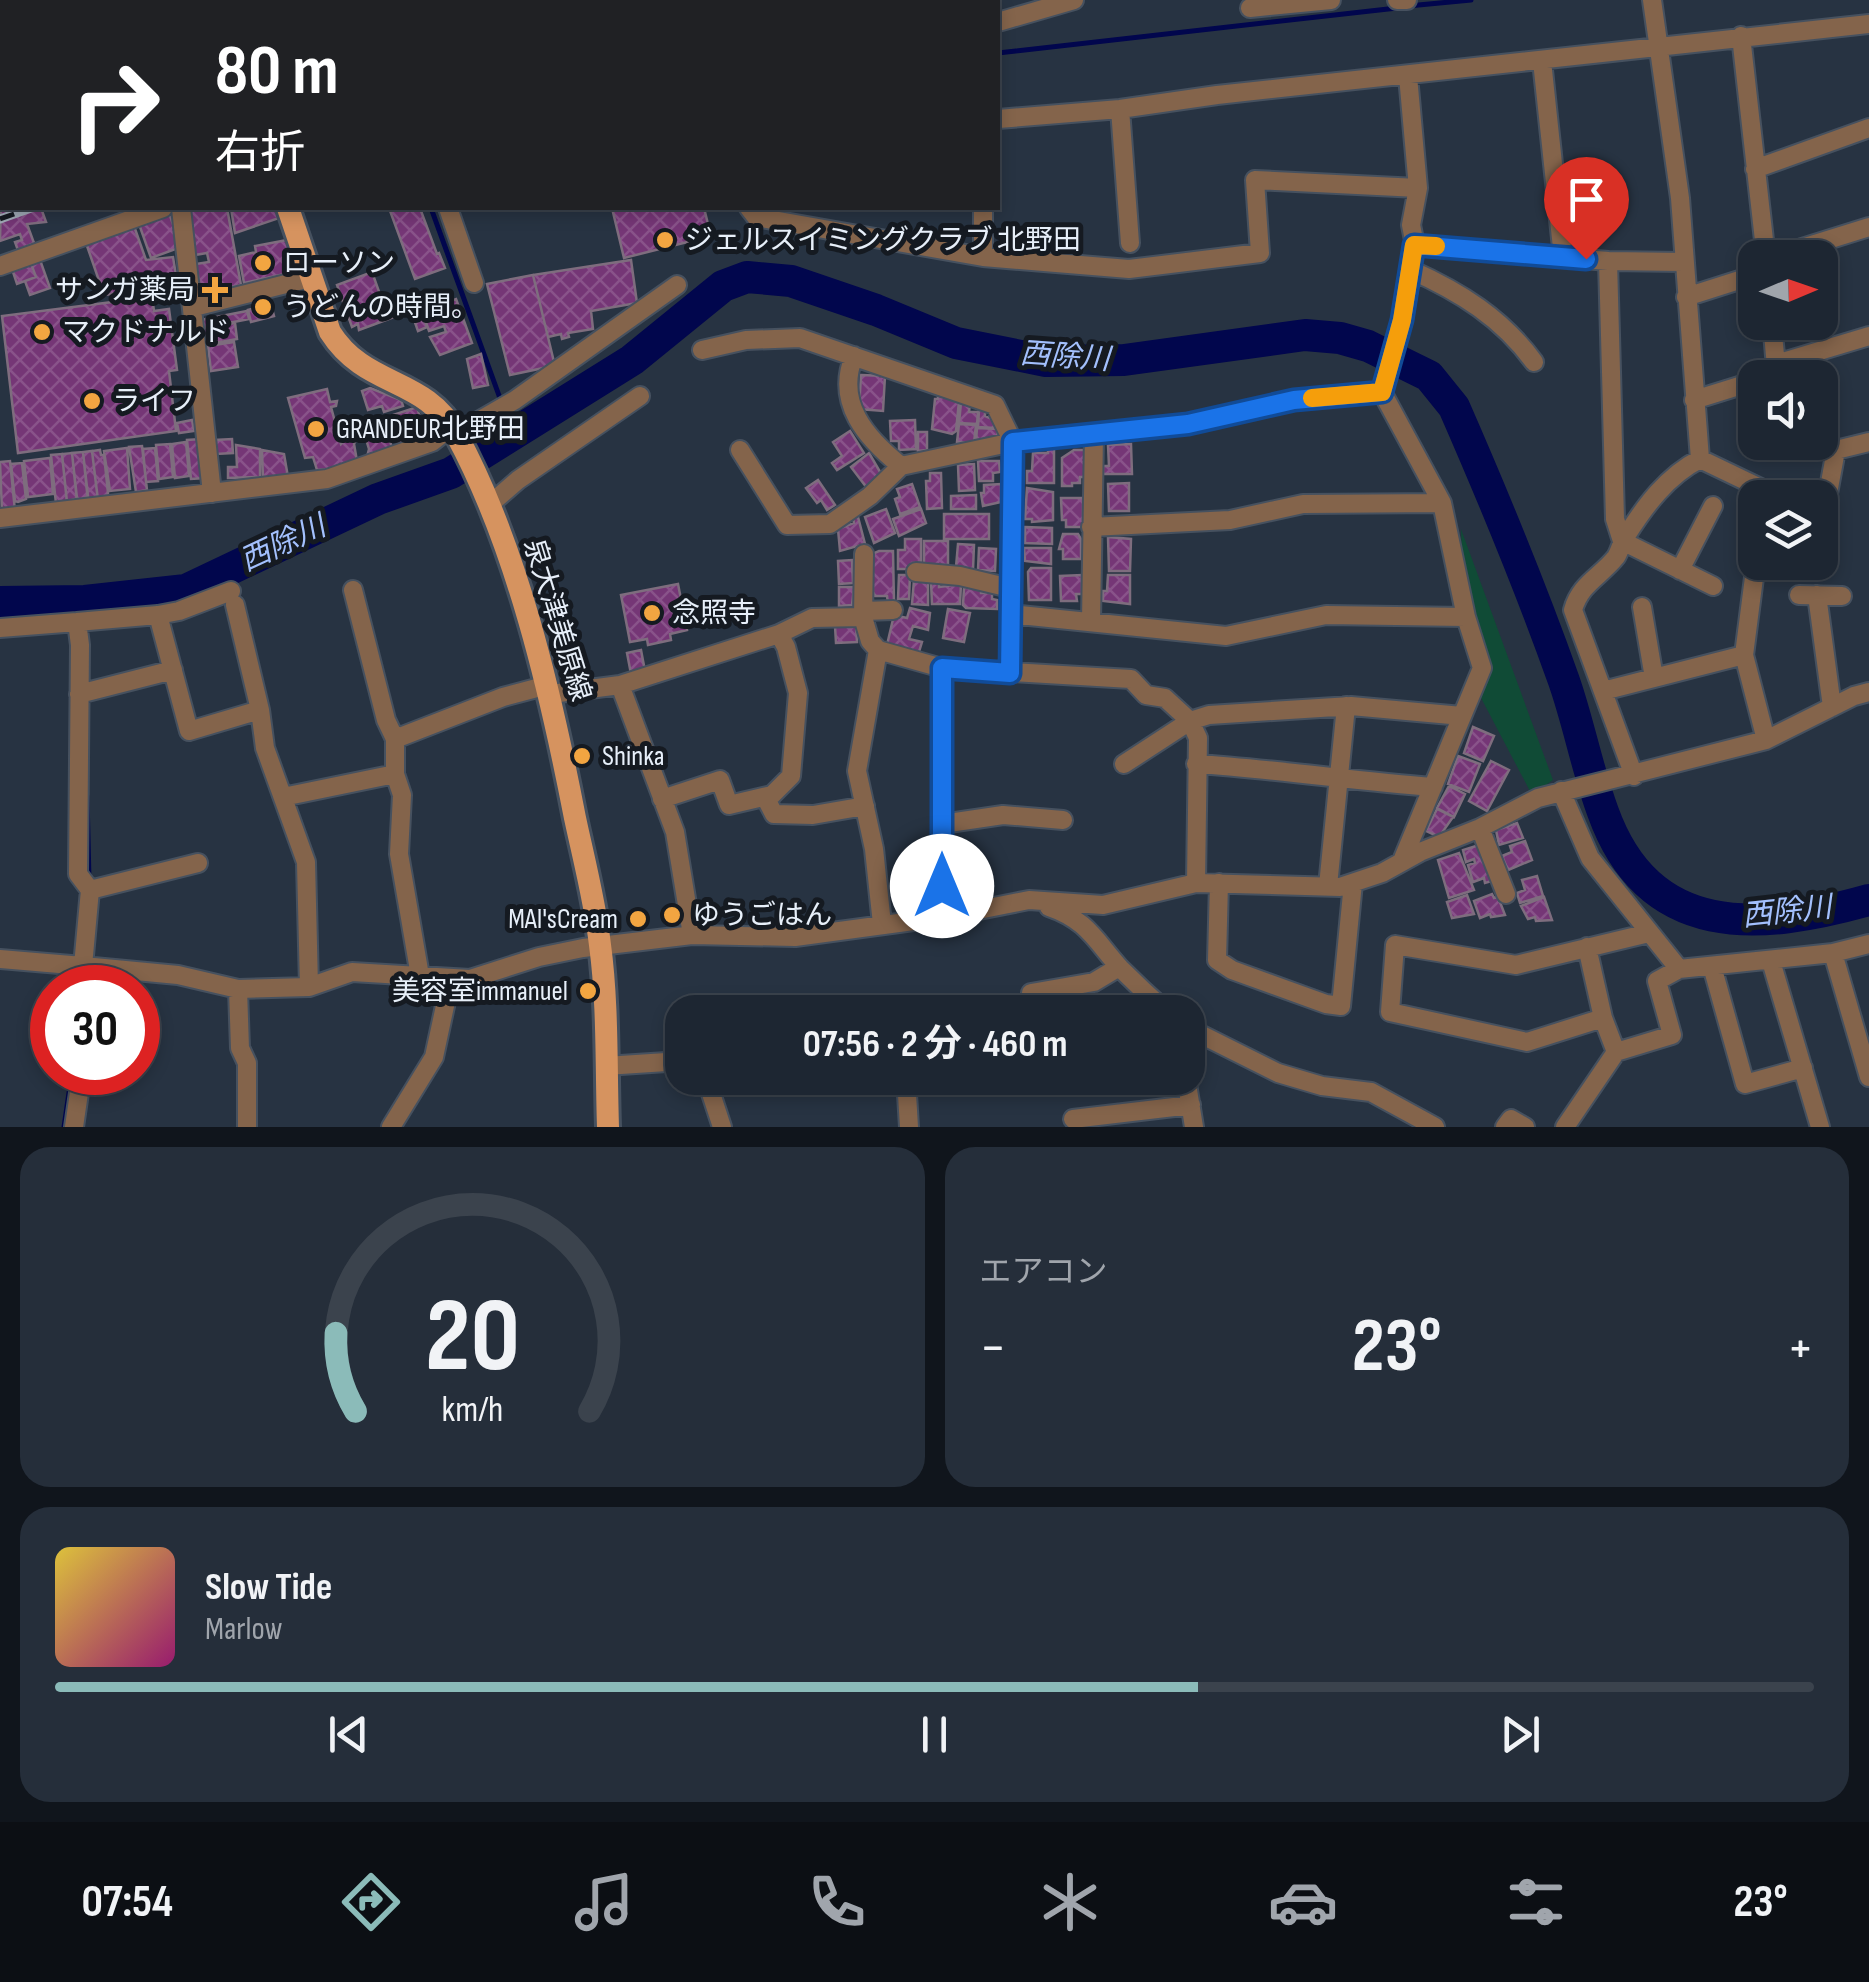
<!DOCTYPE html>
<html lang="ja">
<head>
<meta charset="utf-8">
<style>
  :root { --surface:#1d2632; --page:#252e3a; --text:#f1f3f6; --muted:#a0a5ac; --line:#3b434d; --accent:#8bbbb9 }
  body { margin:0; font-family:"Sofia Sans Condensed","Noto Sans JP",sans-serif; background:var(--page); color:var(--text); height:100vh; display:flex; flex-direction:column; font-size:38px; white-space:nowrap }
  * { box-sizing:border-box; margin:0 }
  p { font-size:32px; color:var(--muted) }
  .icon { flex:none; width:55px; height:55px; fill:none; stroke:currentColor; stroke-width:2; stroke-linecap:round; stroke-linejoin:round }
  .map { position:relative; height:1127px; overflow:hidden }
  .details { display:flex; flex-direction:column; gap:20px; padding:20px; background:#10151c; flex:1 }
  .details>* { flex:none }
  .banner { position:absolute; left:0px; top:0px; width:1000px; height:210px; box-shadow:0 5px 15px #0003,0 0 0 2px var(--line); background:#202124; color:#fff; overflow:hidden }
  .needle { width:65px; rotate:88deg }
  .tools { position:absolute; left:1738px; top:240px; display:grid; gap:20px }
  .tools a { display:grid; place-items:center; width:100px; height:100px; border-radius:20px; background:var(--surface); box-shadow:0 5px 15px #0003,0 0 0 2px var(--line); font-size:50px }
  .speed { position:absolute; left:30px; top:965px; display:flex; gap:20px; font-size:50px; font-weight:700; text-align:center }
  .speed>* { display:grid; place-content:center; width:130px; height:130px; border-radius:50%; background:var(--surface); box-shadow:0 5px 15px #0003,0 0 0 2px var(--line); line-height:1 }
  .speed .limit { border:15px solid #d22; background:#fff; color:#111 }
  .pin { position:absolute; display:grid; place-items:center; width:85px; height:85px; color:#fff; margin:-102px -42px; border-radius:50% 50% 50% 0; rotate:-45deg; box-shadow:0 0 10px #0007 }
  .pin .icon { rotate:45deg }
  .me { position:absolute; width:110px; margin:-55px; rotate:0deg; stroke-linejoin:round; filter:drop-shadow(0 0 8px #0008) }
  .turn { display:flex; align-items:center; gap:35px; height:210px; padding:0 50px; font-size:45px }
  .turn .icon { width:130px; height:130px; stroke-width:2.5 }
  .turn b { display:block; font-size:70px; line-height:85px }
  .big { font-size:75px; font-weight:700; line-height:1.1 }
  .details .tile { flex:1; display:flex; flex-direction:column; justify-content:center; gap:15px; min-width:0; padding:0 35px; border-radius:30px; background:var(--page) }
  .details .dial { align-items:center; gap:0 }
  .dial svg { height:260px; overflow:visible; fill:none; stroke:var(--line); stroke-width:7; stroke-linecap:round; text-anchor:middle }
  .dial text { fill:var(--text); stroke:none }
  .song { display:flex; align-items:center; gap:30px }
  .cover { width:120px; height:120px; border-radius:15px; background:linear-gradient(135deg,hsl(50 70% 55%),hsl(320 70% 35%)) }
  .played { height:10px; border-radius:5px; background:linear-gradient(90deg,var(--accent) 65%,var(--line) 65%) }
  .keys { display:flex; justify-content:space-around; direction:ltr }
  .heat { display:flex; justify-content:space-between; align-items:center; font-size:55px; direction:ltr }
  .details .tiles { flex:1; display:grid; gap:20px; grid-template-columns:1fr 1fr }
  .tile:last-child { grid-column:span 2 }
  .trip { position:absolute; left:665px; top:995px; width:540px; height:100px; border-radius:30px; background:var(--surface); box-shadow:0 5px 15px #0003,0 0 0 2px var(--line); font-weight:700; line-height:100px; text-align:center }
  .menu { display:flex; height:160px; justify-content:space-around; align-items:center; background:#0c0f14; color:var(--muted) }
  .menu .icon { width:70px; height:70px }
  .menu .on { color:var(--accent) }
  .menu b { font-size:45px; color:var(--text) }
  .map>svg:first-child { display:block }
  .park { fill:#104b36 }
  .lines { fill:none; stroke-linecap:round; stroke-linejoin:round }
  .stream { stroke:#01064d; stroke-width:5 }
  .river { stroke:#01064d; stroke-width:32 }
  .building { fill:url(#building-cross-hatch); stroke:#7e6d7e; stroke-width:2.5 }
  .minor-casing { stroke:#46515f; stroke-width:22 }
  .major-casing { stroke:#46515f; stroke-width:28 }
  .minor { stroke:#84644b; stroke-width:18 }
  .major { stroke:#d6935f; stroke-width:22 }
  .rail-casing { stroke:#9fa9b5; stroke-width:9 }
  .rail { stroke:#151a21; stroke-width:5; stroke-dasharray:15; stroke-linecap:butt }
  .route-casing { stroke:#114b97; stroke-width:25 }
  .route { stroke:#1a73e8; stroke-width:18 }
  .slow { stroke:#f59e0b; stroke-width:18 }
  .poi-dot { fill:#f2a541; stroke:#151a21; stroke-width:4 }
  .labels { text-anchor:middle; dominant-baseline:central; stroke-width:10; stroke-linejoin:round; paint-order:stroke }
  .poi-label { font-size:28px; fill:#e7eff9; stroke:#151a21; text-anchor:start }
  .street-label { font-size:28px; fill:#e7eff9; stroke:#151a21 }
  .water-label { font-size:30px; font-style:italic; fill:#a3c0fd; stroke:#151a21 }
</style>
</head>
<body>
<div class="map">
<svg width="1869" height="1127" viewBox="0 0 1869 1127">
  <defs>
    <pattern id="building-cross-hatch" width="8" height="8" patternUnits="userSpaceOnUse" patternTransform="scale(2.5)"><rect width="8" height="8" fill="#753676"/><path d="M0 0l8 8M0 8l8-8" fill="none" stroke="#89538a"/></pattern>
  </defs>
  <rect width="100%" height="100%" fill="#273342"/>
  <!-- park -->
  <path class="park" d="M1461,529L1553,780L1532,795L1480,696L1479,635L1462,556Z"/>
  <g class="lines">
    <!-- stream -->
    <path class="stream" d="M1408,6L1471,0
      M998,53L1397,8
      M431,208L501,401
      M505,412L512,432
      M85,601V615
      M87,796L89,880
      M87,988L89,971
      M64,1127L72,1072"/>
    <!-- river -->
    <path class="river" d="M0,602L85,601L186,590L378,499L451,473L632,360L723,286L747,277L791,281L876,310L956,343L1046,361L1124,360L1305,335L1340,338L1368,346L1429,376L1454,407C1493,496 1531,588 1564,681C1579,724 1587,769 1603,812C1649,940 1759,931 1869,900"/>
  </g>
  <!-- building -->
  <path class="building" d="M21,0H192V2H21Z
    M94,0H192V2H95Z
    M2,158V208H41L46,222L27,224L34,243L25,247L36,277L17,284L12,269L23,264L15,242L22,240L20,234L0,241Z
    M189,208H227L241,285L201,293L196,264L209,262L207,253L195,255Z
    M231,208H275L279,218L235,233Z
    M389,208H422L421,211L437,254L439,253L445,268L415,279Z
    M612,208H704L711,236L624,258Z
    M169,213L181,247L151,258L139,224Z
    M134,226L146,260L173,257L178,288L155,291L154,288L104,295L86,243Z
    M287,240L288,246L292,245L298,271L244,283L239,256L256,252L255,246Z
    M34,243L50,288L30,295L25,281L36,277L25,247Z
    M631,260L637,303L591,311L593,329L568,333L569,337L562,339L561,334L548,337L533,275Z
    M372,272L383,303L392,300L397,316L359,330L358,324L352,327L337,285Z
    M533,275L554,362L548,367L510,375L487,284Z
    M152,297L154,311L169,309L177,370L169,371L176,431L18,453L2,316Z
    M456,299L472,343L440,355L430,337L446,332L444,326L429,331L422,311Z
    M271,304L274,316L251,322L248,310Z
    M247,311L249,319L203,328L201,320Z
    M421,311L427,327L418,331L412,314Z
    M235,323L237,339L204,345L201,329Z
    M234,342L238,367L211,371L208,346Z
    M481,354L488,385L473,388L467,359Z
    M861,375L885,376L883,411L859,409Z
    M370,388L401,400L403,406L384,412L382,406L368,410L362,391Z
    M327,389L330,402L337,401L336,406L331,407L341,444L347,438H357L354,444L357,461L338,466L339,468L317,470L313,457L305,458L288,398Z
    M938,395L959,401L956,431L952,434L932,429L935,399H938Z
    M961,403L970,404L969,412H978L977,424L959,423Z
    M417,407L425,435L399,444L390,416Z
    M979,410L985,411V416L994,420L995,428L978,427Z
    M383,417L392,448L367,457L369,449L361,423Z
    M192,420L194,431L179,433L177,423Z
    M915,420L916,449L899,450V441H891L890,421Z
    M959,424L976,425L974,443L957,442Z
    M977,428L998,429L997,438L976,442Z
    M850,431L864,453L837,470L832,463L842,456L833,442Z
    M918,432H927V450L918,451Z
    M201,439L205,478L191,479L187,440Z
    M232,439L233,453L216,454L215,440Z
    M186,442L189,476L175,478L172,444Z
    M170,444L173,477L159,479L156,445Z
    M1131,444L1132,474H1103V466H1109L1108,445Z
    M236,445L260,449V477L228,478V467H237Z
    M142,446L147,490L136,492L129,447Z
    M127,448L130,489L110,491L104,451Z
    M155,448L158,481L146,482L143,449Z
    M1048,448H1054V483H1027V471H1032L1033,453H1048Z
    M100,450L101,455H104L108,493L106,499L98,500L92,451Z
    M262,450L284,454L288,477L263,478Z
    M1074,450H1085L1086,477H1080V483H1072V486H1062V458Z
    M92,451L98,501L88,502L83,452Z
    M83,452L88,496L77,502L72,453Z
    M72,453L77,498L67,502L62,454Z
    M869,453L883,477L867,488L851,467Z
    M62,454L67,503L56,504L51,455Z
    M50,458L53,494L28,497L24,461Z
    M10,461L15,511L2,512L0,462Z
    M978,461H999L1000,472L993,473V481H979Z
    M22,463L26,499L18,502L15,501L11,464Z
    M974,464L975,490L959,491L958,465Z
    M930,473H941L942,508L927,509L926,481H930Z
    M818,480L835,505L827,510L821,500L817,503L806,488Z
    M1129,483V511H1109L1108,484Z
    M912,484L920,507L900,514L895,499L900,497L897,489Z
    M1001,484V502L983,506L981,493H984V485Z
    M1027,488L1053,492V520L1032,522V519H1025Z
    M976,495V509H951V496Z
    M1061,498H1083V527H1066V520H1062Z
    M886,509L895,533L874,543L865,517Z
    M921,509L926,523L899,536L893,519Z
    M944,514H989V539H944Z
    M858,517L865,544L840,551L838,529L854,523L853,518Z
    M1025,527L1052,528V544L1025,543Z
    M1063,534H1078L1081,539V559H1063V549H1059Z
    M1108,537L1131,539L1130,571H1109Z
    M905,539H921V563H912V569H898V550H905Z
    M924,541H948V565H924Z
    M958,544L974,545L973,570L956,567Z
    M979,548L996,549L995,571L978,570Z
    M1024,548H1051V564L1025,561Z
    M879,551H893L894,603H888L887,596H875L873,592L872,554Z
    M852,560L853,583L839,584L838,561Z
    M1031,568H1051V600H1029L1028,572Z
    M899,575H910L909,599H898Z
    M1082,575V594H1076L1077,601H1061L1060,576Z
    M1108,575H1130V604L1103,601V591H1107Z
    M914,580L928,581V605L912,604Z
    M931,582L939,583V587L961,584L960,604H932Z
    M678,584L687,630L670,634L671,640L648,645L647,639L630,642L621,595Z
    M839,587H854L852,605L839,606Z
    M964,588H981V593H992V599L997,600V609L966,608L963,605Z
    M910,608L930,613L928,630L913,626L909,639L922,642L918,655L887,645L894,615L907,618Z
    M948,609L970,613L964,642L943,638Z
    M856,625L857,642L836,643L835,626Z
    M641,650L645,671L631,674L627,653Z
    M1473,727L1494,736L1483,761L1464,753Z
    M1458,756L1480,764L1469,792L1448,784Z
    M1491,761L1509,770L1487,811L1469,801Z
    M1449,786L1465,794L1454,817L1437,808Z
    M1437,809L1453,817L1439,837L1426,831Z
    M1517,823L1523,838L1499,845L1496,830Z
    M1525,841L1532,860L1508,870L1502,856L1512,852L1510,846Z
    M1479,845L1492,881L1485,883L1484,878L1473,882L1468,865L1475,863L1474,859L1466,862L1463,850Z
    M1459,853L1474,890L1449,898L1438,860Z
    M1537,876L1543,896L1520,903L1517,893L1525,890L1522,880Z
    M1492,894L1494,898L1498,897L1505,915L1491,917L1490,914L1480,918L1474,901Z
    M1467,895L1474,914L1452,918L1447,902Z
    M1544,897L1552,920L1536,921L1535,917L1528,919L1521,906Z"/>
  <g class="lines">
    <!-- minor casing -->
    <g class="minor-casing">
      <path id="minor" d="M967,0L968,2
        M1397,0H1407
        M466,2V0
        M741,2L758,0
        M1250,8L1331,0
        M998,22L1074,0
        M1741,36L1766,258
        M1542,61L1563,257
        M1120,109L1130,243
        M998,119L1120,109L1217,95L1869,24
        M1755,169L1869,128
        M181,208L212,493
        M448,208L474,283
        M749,208L756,217L983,257L1129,269L1260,253L1255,180L1418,188L1408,76
        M983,208V257
        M1415,245L1411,225L1418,188
        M1770,258L1869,227
        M1608,261L1684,262
        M0,266L163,208
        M1411,270C1460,292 1502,318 1534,362
        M1686,297L1755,275
        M194,307L310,278
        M1772,322L1777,378
        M702,350L746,340L800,338L995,405L1013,442L1188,424L1294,400L1382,392L1442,503L1466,617L1482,668L1402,861
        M854,356C835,403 866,438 901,466
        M1776,364L1869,336
        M1382,392L1403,320L1415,245L1608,261L1615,519L1622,541L1713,586
        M1694,400L1755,381
        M456,434L515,400L677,285
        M1814,442L1836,450L1869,442
        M740,450L787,525L830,524L870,496L901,466L1013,442L1010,673
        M1700,459L1775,495
        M488,506L518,480L640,396
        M0,518L327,479L432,442L451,427
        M1091,527L1230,520L1303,504L1442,503
        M1820,537L1836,450
        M1756,562L1744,655L1766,740
        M1680,570L1713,506
        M916,572L960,576L1010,588
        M1799,595L1842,596
        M1817,595L1832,707
        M235,605L260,710L265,748L306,862L309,987
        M1642,607L1654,678
        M864,611L893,610
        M1010,614L1226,636L1326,615L1466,617
        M158,615L189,731L260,710
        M863,617L864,554
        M77,622L158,615L179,611L231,591
        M1091,622L1094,434
        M0,628L77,622L80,645L78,874L90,890L83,966L178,975L238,989L309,987L352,972L470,979L539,957L583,948L692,935L795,937L943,917L1029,900L1103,905L1196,883L1340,887L1382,873L1420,852L1480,828L1538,798L1766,740L1854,696L1869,692
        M878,650L857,771L874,849L882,924
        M620,685L675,832L692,935
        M1603,691L1744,655
        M79,694L173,670
        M551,694L620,685L779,634L812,618L863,617L870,641L878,650L942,668L1131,679L1146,695L1165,698L1190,721L1198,738L1196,883
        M395,739L503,697L548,685
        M1124,764L1190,721L1209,715L1351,706L1462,716
        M1196,764C1276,769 1354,781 1433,787
        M395,774L402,795L399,854L420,976
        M1634,776L1573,610C1580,584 1600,577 1616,557C1620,551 1621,543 1626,536C1645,506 1667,476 1700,459L1680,198L1652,0
        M1561,791L1590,858L1679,969
        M283,797L395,774V739L386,720L353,590
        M765,797L774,814L813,815L865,806
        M662,799L720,780L729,805L772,795L791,776L798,693L786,647L779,634
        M942,824V668
        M1480,828L1506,894
        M1219,883L1217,960L1232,970L1326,1004L1341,1006L1353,883
        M1328,886L1346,706
        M90,890L198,863
        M1049,907C1087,920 1095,940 1120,968C1135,983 1151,998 1167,1012
        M943,917L942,824L1003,815L1063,820
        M1587,947L1603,1018L1616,1052
        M1833,953L1869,1077
        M0,959L83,966
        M1771,961L1820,1127
        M1712,966L1745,1084L1803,1068
        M238,989L240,1048L247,1063V1127
        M1031,993L1094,982L1119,967
        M886,1004L888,1012
        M696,1005V1012
        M1603,1018L1527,1042L1390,1012L1395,945L1516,965L1649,933
        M1188,1028L1278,1073L1322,1086L1371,1092L1435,1127
        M605,1066L682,1061
        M706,1078L722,1127
        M906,1078L909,1127
        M1186,1078L1194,1127
        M1073,1119L1191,1105
        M74,1127L82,1072
        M391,1127L434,1057L451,978
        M1505,1127L1511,1119L1525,1127
        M1565,1127L1616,1052L1672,1035L1657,981L1679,969L1833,953L1869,944"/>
    </g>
    <!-- major casing -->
    <g class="major-casing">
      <path id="major" d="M237,0V2
        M288,208L330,332C366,389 425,376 456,434C517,546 551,694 575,818C584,860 595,902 600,945C608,1004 606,1067 608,1127"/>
    </g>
    <!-- minor -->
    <use href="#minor" class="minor"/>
    <!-- major -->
    <use href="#major" class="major"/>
    <!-- rail casing -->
    <g class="rail-casing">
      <path id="rail" d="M597,2L603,0
        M618,2L625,0
        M0,219L31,208"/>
    </g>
    <!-- rail -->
    <use href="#rail" class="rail"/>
  </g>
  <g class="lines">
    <!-- route casing -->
    <g class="route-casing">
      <path id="route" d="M942,886V668L1010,673L1013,442L1188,424L1294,400L1382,392L1402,320L1414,245L1586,259"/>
    </g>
    <!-- route -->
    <use href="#route" class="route"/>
    <!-- slow -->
    <path class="slow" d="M1312,398L1382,392L1402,320L1414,245L1436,246"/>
  </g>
  <!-- markers -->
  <g class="poi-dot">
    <circle cx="665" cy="240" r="10"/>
    <circle cx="263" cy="263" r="10"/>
    <path d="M210 275h10v10h10v10h-10v10h-10v-10h-10v-10h10z"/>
    <circle cx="263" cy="307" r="10"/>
    <circle cx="42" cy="332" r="10"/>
    <circle cx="92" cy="401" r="10"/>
    <circle cx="316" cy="429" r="10"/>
    <circle cx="652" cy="613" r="10"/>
    <circle cx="582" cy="756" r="10"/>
    <circle cx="672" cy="915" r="10"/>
    <circle cx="638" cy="919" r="10"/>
    <circle cx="588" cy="991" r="10"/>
  </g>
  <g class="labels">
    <!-- poi labels -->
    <g class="poi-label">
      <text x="685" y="240">ジェルスイミングクラブ 北野田</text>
      <text x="283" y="263">ローソン</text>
      <text x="195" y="290" text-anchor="end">サンガ薬局</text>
      <text x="283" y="307">うどんの時間。</text>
      <text x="62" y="332">マクドナルド</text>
      <text x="112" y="401">ライフ</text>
      <text x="336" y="429">GRANDEUR北野田</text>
      <text x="672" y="613">念照寺</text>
      <text x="602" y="756">Shinka</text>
      <text x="692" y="915">ゆうごはん</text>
      <text x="618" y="919" text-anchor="end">MAI'sCream</text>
      <text x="568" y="991" text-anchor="end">美容室immanuel</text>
    </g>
    <!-- street labels -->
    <g class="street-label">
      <text transform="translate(557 620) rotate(73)">泉大津美原線</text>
    </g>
    <!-- water labels -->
    <g class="water-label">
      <text transform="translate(1065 357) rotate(4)">西除川</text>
      <text transform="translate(283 544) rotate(-25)">西除川</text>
      <text transform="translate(1787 912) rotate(-6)">西除川</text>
    </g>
  </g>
</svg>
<div class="tools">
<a><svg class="needle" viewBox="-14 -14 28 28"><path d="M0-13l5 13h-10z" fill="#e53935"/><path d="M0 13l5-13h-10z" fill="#a0a5ac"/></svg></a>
<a><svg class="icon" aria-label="sound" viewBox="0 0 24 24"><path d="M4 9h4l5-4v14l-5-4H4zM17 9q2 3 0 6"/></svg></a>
<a><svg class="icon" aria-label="layers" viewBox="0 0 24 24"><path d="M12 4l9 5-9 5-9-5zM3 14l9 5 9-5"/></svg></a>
</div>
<div class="speed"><div class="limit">30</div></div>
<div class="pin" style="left:1586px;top:259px;background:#d93025"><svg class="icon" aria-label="arrive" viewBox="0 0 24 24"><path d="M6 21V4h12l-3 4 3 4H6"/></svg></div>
<svg class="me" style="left:942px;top:886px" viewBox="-20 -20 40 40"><circle r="19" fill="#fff"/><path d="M0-13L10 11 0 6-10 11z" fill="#1a73e8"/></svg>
<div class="trip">07:56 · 2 分 · 460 m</div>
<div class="banner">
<div class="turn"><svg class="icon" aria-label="right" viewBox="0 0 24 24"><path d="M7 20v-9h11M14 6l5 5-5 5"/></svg><div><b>80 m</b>右折</div></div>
</div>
</div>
<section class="details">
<div class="tiles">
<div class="tile dial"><svg viewBox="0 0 100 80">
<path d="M14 69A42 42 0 1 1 86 69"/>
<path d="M14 69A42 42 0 0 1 8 45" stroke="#8bbbb9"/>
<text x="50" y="56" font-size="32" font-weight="700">20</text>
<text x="50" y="72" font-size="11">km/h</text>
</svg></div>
<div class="tile"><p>エアコン</p>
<div class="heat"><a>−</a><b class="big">23°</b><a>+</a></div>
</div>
<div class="tile">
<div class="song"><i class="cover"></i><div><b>Slow Tide</b><p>Marlow</p></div></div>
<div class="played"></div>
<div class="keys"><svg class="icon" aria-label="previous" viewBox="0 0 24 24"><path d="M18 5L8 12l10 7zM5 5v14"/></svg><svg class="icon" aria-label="pause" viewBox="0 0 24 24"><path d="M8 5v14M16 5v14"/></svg><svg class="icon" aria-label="next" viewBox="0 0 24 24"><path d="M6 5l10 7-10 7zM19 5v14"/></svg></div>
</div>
</div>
</section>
<nav class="menu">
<b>07:54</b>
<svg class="icon on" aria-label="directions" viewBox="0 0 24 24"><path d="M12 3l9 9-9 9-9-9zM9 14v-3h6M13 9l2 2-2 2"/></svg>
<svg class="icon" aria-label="music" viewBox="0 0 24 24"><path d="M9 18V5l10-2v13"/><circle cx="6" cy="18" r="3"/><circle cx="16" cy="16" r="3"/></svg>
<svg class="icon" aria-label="phone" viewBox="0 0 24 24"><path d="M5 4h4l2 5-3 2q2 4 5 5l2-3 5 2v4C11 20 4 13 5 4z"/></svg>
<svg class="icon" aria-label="climate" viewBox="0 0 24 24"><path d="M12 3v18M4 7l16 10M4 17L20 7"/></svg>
<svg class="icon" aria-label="car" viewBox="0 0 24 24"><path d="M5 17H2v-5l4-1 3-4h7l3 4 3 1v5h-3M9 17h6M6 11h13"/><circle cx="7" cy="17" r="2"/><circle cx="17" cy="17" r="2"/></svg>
<svg class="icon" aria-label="filters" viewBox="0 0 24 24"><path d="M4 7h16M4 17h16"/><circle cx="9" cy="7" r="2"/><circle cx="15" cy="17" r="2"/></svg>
<b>23°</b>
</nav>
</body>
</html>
